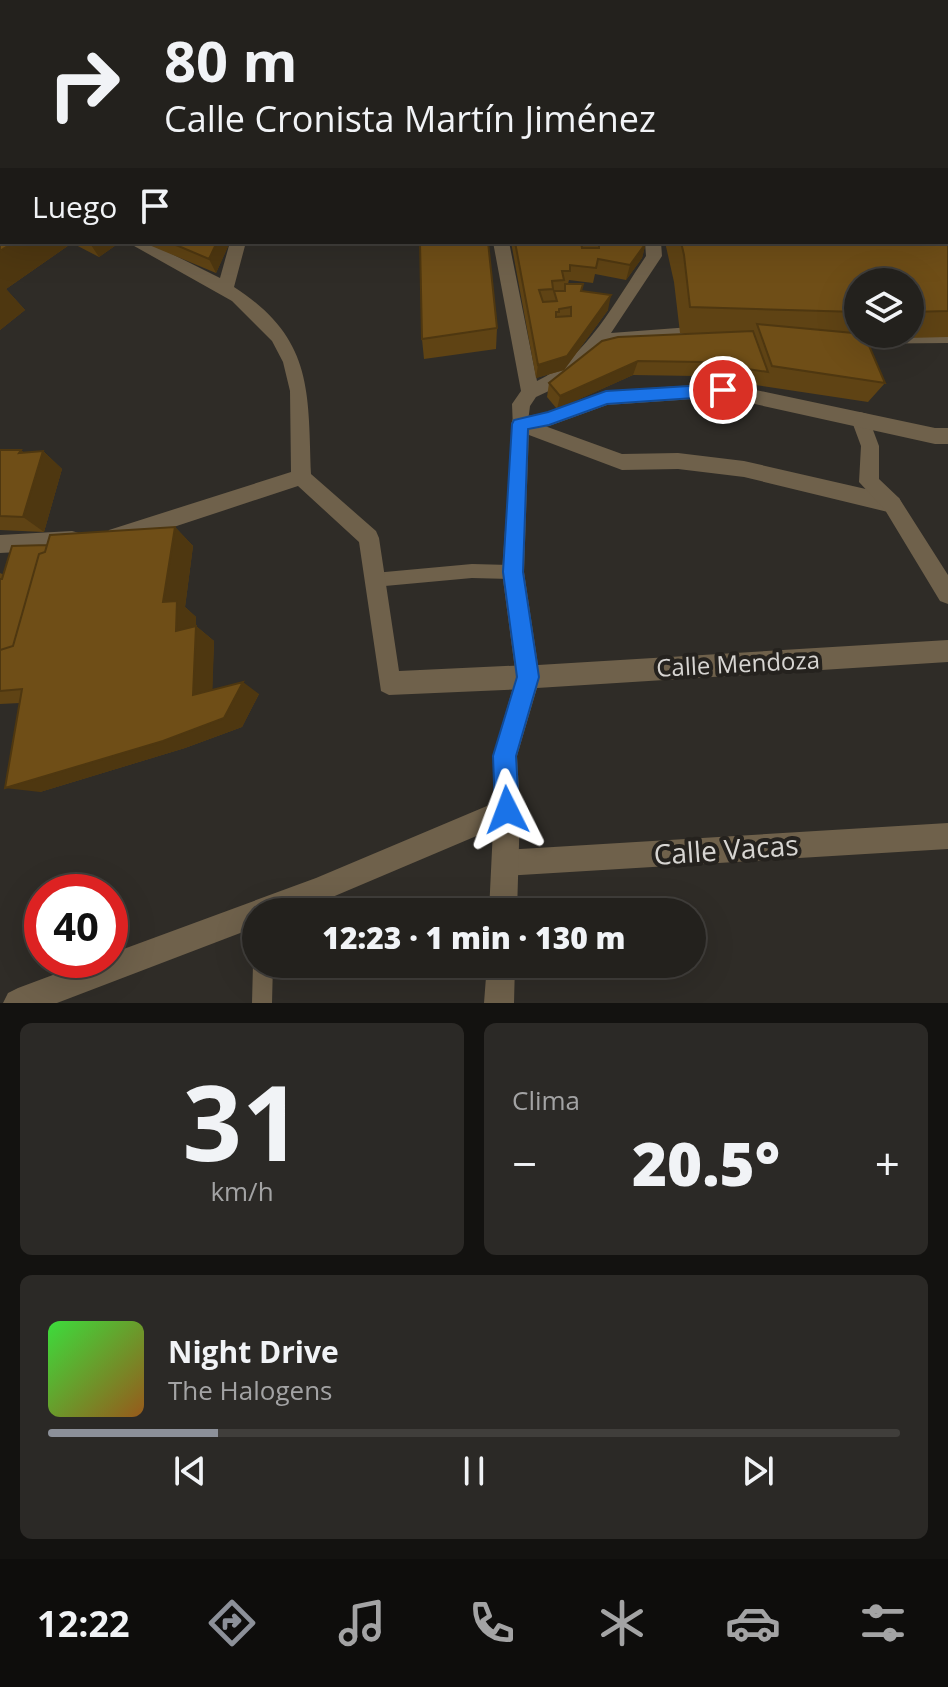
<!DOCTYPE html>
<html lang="es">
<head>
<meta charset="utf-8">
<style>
  :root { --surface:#23211d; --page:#2b2926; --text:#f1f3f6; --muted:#a3a3a4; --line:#403e3b; --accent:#8c9099 }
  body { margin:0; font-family:"Open Sans",sans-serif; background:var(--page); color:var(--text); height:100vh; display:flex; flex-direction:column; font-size:30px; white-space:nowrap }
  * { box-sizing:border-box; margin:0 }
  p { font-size:26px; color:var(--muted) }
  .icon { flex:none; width:44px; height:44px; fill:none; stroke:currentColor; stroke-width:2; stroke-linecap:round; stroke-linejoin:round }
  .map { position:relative; height:1003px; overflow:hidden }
  .side { display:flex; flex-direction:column; gap:20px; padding:20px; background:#131210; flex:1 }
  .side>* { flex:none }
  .hud { position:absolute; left:0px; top:0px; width:948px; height:244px; box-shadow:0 8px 32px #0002,0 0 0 2px var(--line); background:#23211d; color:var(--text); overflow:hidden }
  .buttons { position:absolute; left:844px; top:268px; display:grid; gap:16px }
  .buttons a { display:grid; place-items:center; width:80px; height:80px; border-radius:50%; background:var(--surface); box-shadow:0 8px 32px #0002,0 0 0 2px var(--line); font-size:40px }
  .speed { position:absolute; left:24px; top:874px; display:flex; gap:16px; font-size:40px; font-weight:700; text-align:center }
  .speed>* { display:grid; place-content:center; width:104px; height:104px; border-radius:50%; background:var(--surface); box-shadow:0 8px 32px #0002,0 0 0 2px var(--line); line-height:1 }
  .speed .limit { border:12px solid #d22; background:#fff; color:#111 }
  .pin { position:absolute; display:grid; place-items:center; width:68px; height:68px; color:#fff; margin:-34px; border:4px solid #fff; border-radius:50%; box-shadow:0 2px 8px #0007 }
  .me { position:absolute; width:88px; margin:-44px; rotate:357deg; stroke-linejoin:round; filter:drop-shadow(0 0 6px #0008) }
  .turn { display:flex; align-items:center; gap:28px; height:168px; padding:0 32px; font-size:36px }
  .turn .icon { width:104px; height:104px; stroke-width:2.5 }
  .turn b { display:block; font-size:56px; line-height:68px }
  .then { display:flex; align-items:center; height:76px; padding:0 32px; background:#0003; gap:16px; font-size:30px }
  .big { font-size:60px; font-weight:800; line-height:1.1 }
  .side .tile { flex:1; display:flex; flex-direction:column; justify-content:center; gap:12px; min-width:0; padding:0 28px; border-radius:12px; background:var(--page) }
  .side .dial { align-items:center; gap:0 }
  .dial b { font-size:104px; line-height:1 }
  .song { display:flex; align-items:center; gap:24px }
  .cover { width:96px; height:96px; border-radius:12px; background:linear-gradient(135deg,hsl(120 70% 55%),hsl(30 70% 35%)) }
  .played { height:8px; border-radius:4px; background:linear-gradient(90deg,var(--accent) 20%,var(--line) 20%) }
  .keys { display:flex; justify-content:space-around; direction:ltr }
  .heat { display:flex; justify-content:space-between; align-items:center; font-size:44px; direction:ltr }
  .side .tiles { flex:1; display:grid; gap:20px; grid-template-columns:1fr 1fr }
  .tile:last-child { grid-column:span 2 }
  .trip { position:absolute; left:242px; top:898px; width:464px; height:80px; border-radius:40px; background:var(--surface); box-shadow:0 8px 32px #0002,0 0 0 2px var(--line); font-weight:800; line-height:80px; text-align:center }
  .tabs { display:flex; height:128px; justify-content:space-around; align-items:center; background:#0e0d0c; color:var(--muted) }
  .tabs .icon { width:56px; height:56px }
  .tabs .selected { color:var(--accent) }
  .tabs b { font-size:36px; color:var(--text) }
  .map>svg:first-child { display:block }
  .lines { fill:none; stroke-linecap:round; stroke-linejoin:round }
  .service { fill:#6f614b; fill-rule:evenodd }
  .pedestrian { fill:#6f614b; fill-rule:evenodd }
  .minor { fill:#6f614b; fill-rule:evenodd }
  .tertiary { fill:#6f614b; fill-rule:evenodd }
  .wall { fill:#5f4314; fill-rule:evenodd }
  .shaded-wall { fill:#4e3710 }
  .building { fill:#6f4e17; stroke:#4e3710; stroke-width:2; fill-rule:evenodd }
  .route { fill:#1a73e8; stroke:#114b97; stroke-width:2 }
  .labels { text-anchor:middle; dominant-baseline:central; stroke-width:8; stroke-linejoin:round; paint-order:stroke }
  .street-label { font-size:24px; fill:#d7d5d2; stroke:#25221e }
  .near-street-label { font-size:28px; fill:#d7d5d2; stroke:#25221e }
</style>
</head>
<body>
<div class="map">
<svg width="948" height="1003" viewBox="0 0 948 1003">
  <rect width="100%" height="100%" fill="#2f2c27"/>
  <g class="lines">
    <!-- service -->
    <path class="service" d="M472,564L513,565L518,567L520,572L518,577L513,579L472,578L374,587L369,585L366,580L369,575L374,573Z
      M256,957V964H273L272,1003H252L253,964Z"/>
    <!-- pedestrian -->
    <path class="pedestrian" d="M520,417L622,454L678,453L744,461L892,495L899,498L902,504L899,510L892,513L744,477L678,469L622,470L513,429L511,424L513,419Z"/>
    <!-- minor -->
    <path class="minor" d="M447,0H457L458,2H448Z
      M665,0H675L676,2H666Z
      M127,242H148L220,278L230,242H246L234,287C313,338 308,390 311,474L376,531L379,538L399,671L528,665L536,669L540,677L536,685L528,689L389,695L381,691L359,542L298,486L116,546L109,544L106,537L109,530L291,472L290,391L283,362L272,341L232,301Z
      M493,242H509L537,381C587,358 616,300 646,256L645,242H661L662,256L611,333L704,326L712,332L704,338L602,346L568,382L536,397L530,406L527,429H513L512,404L521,391Z
      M910,331H948V343L840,344L832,338L840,332L910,334Z
      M860,412L867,414L879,446V479L899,498L948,575V604L940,601L885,510L859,482L861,446L851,419Z
      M72,531L79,533L82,540L79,547L72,549L0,553V535Z
      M948,823V849L505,876L495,873L492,863L495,853L505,850Z"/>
    <!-- tertiary -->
    <path class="tertiary" d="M937,0H948V4Z
      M723,383L935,428H948V444H935L723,397L607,405L549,426L529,430L524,572L538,665L948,640V662L537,688L517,756L520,810L517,912H489L493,829L297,912H256V927L57,1003H3L8,993L18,988L93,960H110V954L316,878L494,803L493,756L516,677L502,572L513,419L548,412L606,391Z
      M487,964H515L514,1003H484Z"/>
  </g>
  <!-- wall -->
  <path class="wall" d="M0,0H50L49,2H2V164H0Z
    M56,0H159L158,2H56Z
    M577,0H670V2H579Z
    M675,0H794L796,2H675Z
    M948,183V337L866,339L885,383L868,402L695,376L633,375L557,409L547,397L549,383L689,334L680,333L674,282L665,242H946ZM858,282H910V334H858Z
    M2,242H118L119,243L99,257L72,243L6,289L25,310L0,330Z
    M142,242H230L216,273Z
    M511,242H646L642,258L626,280L595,274L593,283L569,280L568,284L582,291L608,310L564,370L536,378Z
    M497,328L496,349L424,359L422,339Z
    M0,450H21L24,453L43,451L62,469L44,532L0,530Z
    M175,527L193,546L185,607L196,617V626L214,641L212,690L259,694L242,727L185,748L40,792L20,703L0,704V573L4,575L47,545Z"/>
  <!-- shaded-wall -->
  <path class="shaded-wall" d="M38,0H50L49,2H39Z
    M553,0H573V2H538Z
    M731,0H764L763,2H730Z
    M14,242L72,243L6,289L25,310L0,330V251Z
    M89,242H118L119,243L99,257Z
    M217,242H230L216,273L209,259Z
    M646,243L642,258L626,280L630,265Z
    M611,295L608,310L564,370L536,378L538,365Z
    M638,361L633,375L557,409L560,396Z
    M21,450L39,466L43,451L62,469L44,532L23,517L19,453Z
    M175,527L193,546L185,607L196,617V628V626L214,641L212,706L193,695L176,631L163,602Z
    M243,682L259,694L242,727L185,748L40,792L5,788Z"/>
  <!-- building -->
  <path class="building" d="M0,0H38L24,2H2V4H0Z
    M226,0H283L282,2H188Z
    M296,0H446L447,2H295Z
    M464,0H553L538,2H465Z
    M592,0H618L619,2H593Z
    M646,0H670V2H647Z
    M684,0H731L732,2H684Z
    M772,0H794L796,2H774Z
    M0,14H2V50H0Z
    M2,60V142L0,141V62Z
    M0,171L2,172V242H14L0,251Z
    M946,182L948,183V221L946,220Z
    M946,220L948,221V311L910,312V282H858V312L690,307L684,255L681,242H946Z
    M169,242H217L209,259Z
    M420,242H488L497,328L422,339Z
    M515,242H581L582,248H599V242L646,243L630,265L598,259L596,268L570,265V271H562L564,280L552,281L553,289L539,290L543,302L557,301L554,291H565V284H583L581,291L611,295L567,356L538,365ZM571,307V316L556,317V312H559V309Z
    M757,324L864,334L885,383L772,366Z
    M753,331L768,372L701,362L638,361L560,396L549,383L602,341L618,337Z
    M0,450H21L19,453L43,451L23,517L0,516Z
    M175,527L163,602L177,601L176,631L196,626L193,695L243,682L224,718L163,741L5,788L22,689L0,691V650L13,646L39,554L45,552L50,535Z
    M47,545L45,552L39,554L13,646L0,650V579H2L12,546Z"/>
  <!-- route -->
  <path class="route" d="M723,384L731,390L723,396L607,404L549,425L528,429L523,572L539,677L516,756L519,810L516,818L507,822L499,818L495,810L493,756L517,677L503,572L512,424L514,420L548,412L606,391Z"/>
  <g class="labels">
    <!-- street labels -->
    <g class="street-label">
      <text transform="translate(738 663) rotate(-3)">Calle Mendoza</text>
    </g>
    <!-- near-street labels -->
    <g class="near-street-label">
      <text transform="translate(726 849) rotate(-4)">Calle Vacas</text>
    </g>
  </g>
</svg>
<div class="buttons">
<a><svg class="icon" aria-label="layers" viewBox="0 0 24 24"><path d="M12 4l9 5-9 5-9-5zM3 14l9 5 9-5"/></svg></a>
</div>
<div class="speed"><div class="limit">40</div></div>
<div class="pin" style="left:723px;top:390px;background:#d93025"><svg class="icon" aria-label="arrive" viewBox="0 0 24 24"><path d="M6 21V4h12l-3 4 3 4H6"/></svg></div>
<svg class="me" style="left:507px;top:810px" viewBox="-20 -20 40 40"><path d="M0-17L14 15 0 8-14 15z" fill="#1a73e8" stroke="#fff" stroke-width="4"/></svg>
<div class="trip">12:23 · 1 min · 130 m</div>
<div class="hud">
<div class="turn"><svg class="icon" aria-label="right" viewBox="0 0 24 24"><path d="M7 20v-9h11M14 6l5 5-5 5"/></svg><div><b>80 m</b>Calle Cronista Martín Jiménez</div></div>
<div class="then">Luego<svg class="icon" aria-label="arrive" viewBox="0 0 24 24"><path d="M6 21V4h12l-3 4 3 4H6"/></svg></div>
</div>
</div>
<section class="side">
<div class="tiles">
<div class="tile dial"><b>31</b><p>km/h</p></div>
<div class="tile"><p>Clima</p>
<div class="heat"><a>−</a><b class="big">20.5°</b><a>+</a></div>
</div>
<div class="tile">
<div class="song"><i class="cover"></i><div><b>Night Drive</b><p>The Halogens</p></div></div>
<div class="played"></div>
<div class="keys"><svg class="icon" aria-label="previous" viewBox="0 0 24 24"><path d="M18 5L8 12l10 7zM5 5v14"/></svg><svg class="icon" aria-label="pause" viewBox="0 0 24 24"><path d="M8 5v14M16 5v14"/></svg><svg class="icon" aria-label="next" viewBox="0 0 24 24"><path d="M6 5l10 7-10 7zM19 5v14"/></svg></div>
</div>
</div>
</section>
<nav class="tabs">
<b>12:22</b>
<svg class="icon selected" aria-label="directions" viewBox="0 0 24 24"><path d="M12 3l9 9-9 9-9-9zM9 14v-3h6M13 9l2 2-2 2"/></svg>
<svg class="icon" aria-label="music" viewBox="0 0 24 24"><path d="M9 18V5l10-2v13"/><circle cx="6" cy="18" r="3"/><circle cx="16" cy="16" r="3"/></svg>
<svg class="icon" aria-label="phone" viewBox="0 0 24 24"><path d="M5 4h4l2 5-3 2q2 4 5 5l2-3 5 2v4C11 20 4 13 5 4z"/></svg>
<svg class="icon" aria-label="climate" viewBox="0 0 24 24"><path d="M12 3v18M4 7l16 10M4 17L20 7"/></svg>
<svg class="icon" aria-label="car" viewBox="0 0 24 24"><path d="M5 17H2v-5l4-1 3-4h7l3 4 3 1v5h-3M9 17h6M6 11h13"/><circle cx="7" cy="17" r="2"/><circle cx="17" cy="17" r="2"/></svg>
<svg class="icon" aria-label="filters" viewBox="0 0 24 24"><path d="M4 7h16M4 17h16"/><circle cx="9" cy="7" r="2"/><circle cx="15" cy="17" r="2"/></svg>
</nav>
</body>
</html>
